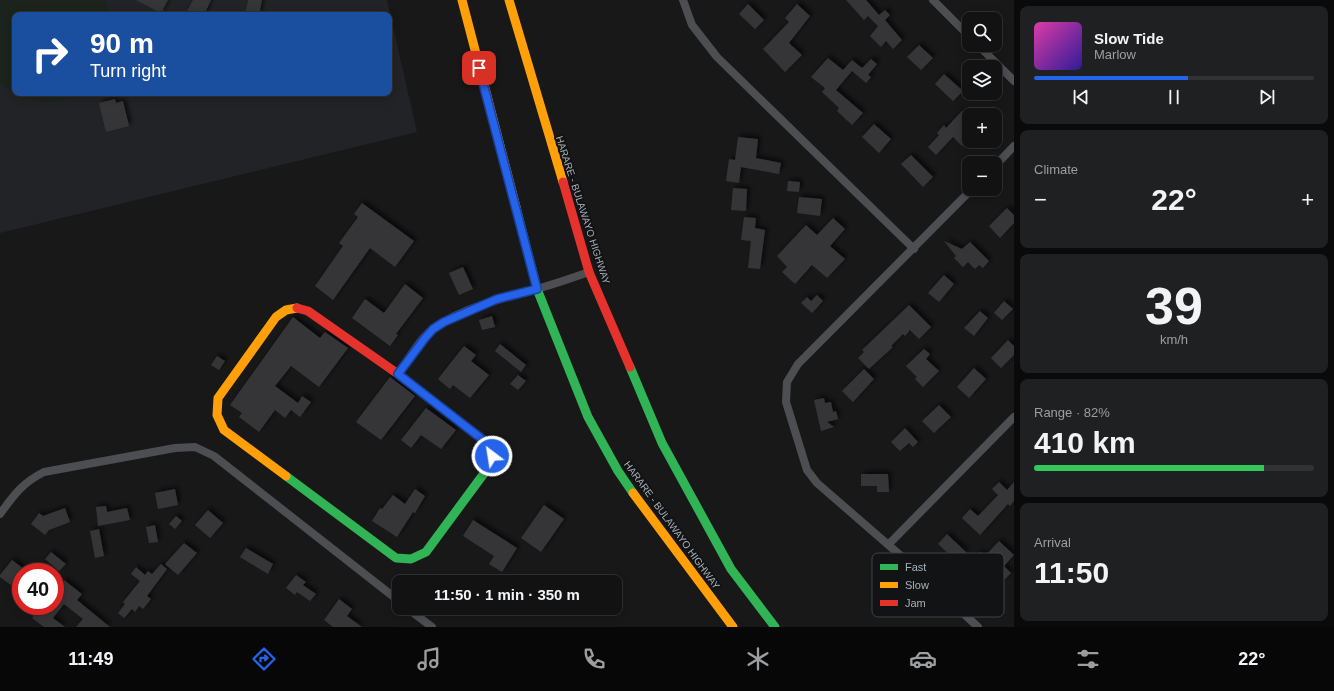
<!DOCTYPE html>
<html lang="en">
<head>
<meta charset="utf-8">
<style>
  :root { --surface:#121213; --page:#1f2021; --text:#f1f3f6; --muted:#9c9ea0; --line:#313233; --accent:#2563eb }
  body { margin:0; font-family:Arial,sans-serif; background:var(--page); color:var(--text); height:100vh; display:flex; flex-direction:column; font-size:15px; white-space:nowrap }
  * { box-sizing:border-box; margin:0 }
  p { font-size:13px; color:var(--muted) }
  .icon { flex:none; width:22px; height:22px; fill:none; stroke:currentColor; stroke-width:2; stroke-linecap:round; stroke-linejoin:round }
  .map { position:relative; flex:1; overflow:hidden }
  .sheet { display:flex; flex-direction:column; gap:6px; padding:6px; background:#0a0a0a; width:320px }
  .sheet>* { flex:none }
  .hud { position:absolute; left:12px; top:12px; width:380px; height:84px; border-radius:8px; box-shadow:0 2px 10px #0003,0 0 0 1px var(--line); background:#1a4fa0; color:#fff; overflow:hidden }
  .fabs { position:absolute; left:962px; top:12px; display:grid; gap:8px }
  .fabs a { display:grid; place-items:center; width:40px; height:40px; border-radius:8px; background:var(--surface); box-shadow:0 2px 10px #0003,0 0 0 1px var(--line); font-size:20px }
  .speed { position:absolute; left:12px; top:563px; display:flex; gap:8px; font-size:20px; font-weight:700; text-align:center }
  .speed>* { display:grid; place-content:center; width:52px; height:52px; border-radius:50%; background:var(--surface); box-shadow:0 2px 10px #0003,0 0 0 1px var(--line); line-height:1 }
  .speed .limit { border:6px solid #d22; background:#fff; color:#111 }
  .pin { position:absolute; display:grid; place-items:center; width:34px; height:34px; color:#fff; margin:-17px; border-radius:8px; box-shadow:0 2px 6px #0006 }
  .me { position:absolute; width:44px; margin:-22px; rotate:329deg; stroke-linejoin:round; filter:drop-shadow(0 0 3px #0008) }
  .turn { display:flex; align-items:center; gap:14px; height:84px; padding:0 12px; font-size:18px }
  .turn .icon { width:52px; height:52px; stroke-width:2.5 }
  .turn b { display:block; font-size:28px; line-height:34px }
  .big { font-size:30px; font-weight:700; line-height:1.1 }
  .sheet .widget { flex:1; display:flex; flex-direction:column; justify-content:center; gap:6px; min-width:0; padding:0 14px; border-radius:8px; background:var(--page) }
  .sheet .dial { align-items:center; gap:0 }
  .dial b { font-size:52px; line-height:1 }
  .song { display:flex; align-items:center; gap:12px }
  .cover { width:48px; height:48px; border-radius:6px; background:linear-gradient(135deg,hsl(320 70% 55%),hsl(250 70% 35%)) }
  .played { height:4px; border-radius:2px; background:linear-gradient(90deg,var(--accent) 55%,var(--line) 55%) }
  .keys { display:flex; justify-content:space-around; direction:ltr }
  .heat { display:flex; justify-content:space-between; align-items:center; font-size:22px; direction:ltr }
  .charge { height:6px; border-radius:3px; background:linear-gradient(90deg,#34c759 82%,var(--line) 0) }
  .trip { position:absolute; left:392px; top:575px; width:230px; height:40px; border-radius:8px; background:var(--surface); box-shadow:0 2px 10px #0003,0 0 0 1px var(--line); font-weight:700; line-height:40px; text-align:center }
  .dock { display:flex; height:64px; justify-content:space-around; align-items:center; background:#070708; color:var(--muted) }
  .dock .icon { width:28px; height:28px }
  .dock .current { color:var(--accent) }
  .dock b { font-size:18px; color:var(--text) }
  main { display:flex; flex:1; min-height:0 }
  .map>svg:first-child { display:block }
  .built { fill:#222326; fill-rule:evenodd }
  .green { fill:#1c231c }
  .building { fill:#353639; filter:url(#shadow) }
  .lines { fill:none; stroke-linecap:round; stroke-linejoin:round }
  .street { stroke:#4c4e52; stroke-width:8 }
  .fast { stroke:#30b455; stroke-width:9 }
  .slow { stroke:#ff9f0a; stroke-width:9 }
  .jam { stroke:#e5322d; stroke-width:9 }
  .route-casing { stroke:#184099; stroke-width:10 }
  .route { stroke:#2563eb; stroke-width:7 }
  .labels { text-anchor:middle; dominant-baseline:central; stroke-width:4; stroke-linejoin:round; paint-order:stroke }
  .street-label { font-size:10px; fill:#a9b0ba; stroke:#121315 }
  .key { fill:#121315; stroke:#3f4247; stroke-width:1 }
  .key-label { font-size:11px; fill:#a9b0ba }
</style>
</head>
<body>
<main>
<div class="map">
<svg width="1014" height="627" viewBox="0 0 1014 627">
  <defs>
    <filter id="shadow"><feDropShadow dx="3" dy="-3" stdDeviation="2" flood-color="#0009"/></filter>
  </defs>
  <rect width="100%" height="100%" fill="#181819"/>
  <!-- built -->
  <path class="built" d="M0,0H387L417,132L0,233ZM15,15H389V93H15Z"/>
  <!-- green -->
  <path class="green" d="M0,0H105L110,15H15V93H84C47,107 33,105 0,83Z"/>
  <!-- building -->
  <path class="building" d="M136,0H168L161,13Z
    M193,0H211L204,15H185Z
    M248,0H262L259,15H245Z
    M846,0H866L879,15L885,10L890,15L885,20L902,40L893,49L886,41L881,47L870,36L878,26L868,16L864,20Z
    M748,4L764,20L755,29L739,14Z
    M797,4L810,16L789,43L802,55L785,72L763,49L789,22L785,18Z
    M919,45L933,58L921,70L907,57Z
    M828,58L843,70L852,60L862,68L871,59L877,64L868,75L871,77L866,83L852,71L836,90L863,113L852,125L837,111L839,108L822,92L825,88L811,77Z
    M944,74L963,91L953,101L935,84Z
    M115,99L116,103L123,101L129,126L106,132L99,103Z
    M962,111L969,118V139L962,146L953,137L936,155L928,147L939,135L937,133L944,125L946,128Z
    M874,124L891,139L879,153L862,137Z
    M738,137L758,139L756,158L781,163L779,174L741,167L739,183L726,181L729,159L735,160Z
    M911,155L933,177L923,187L901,164Z
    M788,181L800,182L799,192L787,191Z
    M733,188L747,189L746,211L731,210Z
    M799,197L822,199L820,216L797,213Z
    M362,203L414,241L395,267L370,248L333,300L315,286L343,246L339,243L358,217L354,214Z
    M1007,208L1014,215V223L1000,238L989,226Z
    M744,217L756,218L755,228L765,230L760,269L748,268L751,241L741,240Z
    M833,218L845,229L830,246L845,259L827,278L812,265L795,284L782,272L787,267L777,256L806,225L817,235Z
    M944,241L962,249L970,242L989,261L983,268L979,265L975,269L968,262L963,267L954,258L956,256Z
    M463,267L473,289L459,295L449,273Z
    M944,275L954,284L939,302L928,293Z
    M405,284L423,298L396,334L398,335L390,346L352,318L365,299L384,313Z
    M817,295L823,301L812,313L801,303L807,297L811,301Z
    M1004,301L1013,309L1002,320L994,313Z
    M909,305L931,327L919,339L910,330L905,336L903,334L891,346L893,347L869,369L858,358L864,352L862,350Z
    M980,311L988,318L974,336L964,328Z
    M492,316L495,327L482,330L479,320Z
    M293,317L320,338L325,332L348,348L319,387L291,366L275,386L298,403L302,396L311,402L300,417L291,410L285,418L275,410L259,432L239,417L242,413L230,405Z
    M1008,340L1014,346V355L1001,368L991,358Z
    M500,344L526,365L521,372L495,351Z
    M464,346L476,355L471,361L489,375L470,398L453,385L450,389L438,379Z
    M924,349L930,354L926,359L939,371L923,387L915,379L917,377L906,366Z
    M217,356L225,361L219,370L211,365Z
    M974,368L986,379L969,398L957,387Z
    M864,369L874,379L853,402L842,391Z
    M518,375L526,381L518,390L510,384Z
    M390,377L415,396L381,440L356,422Z
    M824,398L825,403L831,402L833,412L836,411L838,419L827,422L834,427L821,431L814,400Z
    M939,405L951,417L934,433L922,421Z
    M426,408L456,430L441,449L421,435L411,448L401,440Z
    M905,428L918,442L913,447L909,443L900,451L891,442Z
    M861,474H888L889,492H877V486H861Z
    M999,482L1007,490L1014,482V501L1010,506L1008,504L980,535L962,518L970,509L978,516L998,495L992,489Z
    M175,489L178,505L158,509L155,493Z
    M415,489L425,496L415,513L413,512L397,537L372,521L380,508L382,509L393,495L405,504Z
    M544,505L564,519L541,552L521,538Z
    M106,506L107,512L127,508L130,520L98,526L96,507Z
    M65,508L70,522L49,530L45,535L31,524L39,513L43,516Z
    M208,510L223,523L210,538L195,525Z
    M176,516L182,521L175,529L169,524Z
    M473,520L517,548L502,572L489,564L494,556L463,536Z
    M155,525L158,542L149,543L146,527Z
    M99,529L104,556L95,558L90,531Z
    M947,534L966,552L953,566L946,560L950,555L938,544Z
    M999,541L1014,555L1004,566L1011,573L1004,580L1001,577L997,580L975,558L980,552L985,556Z
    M184,543L197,553L178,575L165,564Z
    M246,548L273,564L268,574L240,557Z
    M51,552L66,564L59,571L45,559Z
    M12,560L24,569L11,585L0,577V575Z
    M161,564L167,569L147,596L151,599L143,609L139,606L135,612L132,609L124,618L118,613L125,604L123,602L140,581L131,574L136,567L145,575L148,571L152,574Z
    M296,575L306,582L303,585L316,594L310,601L297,592L295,595L286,588Z
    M64,580L82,594L77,600L110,627H76L83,619L64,604L53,618L65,627H44L32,618L37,611L42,615L49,606H55V592Z
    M339,599L352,609L347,616L362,627H333L324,620Z"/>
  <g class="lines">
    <!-- street -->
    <path class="street" d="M683,0L692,25L717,57L914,249
      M933,0L969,36
      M978,45L1014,81
      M995,166L1014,146
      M972,189L798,364L787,382L786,402L807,470L817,483L908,562L978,627
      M398,374C409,359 419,339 434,328C462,308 504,298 537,289C554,284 572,278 589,272
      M0,514C14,495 22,483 44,472L175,448L195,447L214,456L399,601
      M888,545L1014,417
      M407,608L432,627"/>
    <!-- fast -->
    <path class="fast" d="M516,207L537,289L588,417L618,471L633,493
      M630,367L662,443L731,569L775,627
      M286,476L396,558L411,559L426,552L488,468L492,456L491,446L465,426"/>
    <!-- slow -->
    <path class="slow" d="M462,0L516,207
      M509,0L563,182
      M286,476L224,430L217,415L218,398L276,317L286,310L297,308
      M633,493L733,627"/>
    <!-- jam -->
    <path class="jam" d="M563,182L589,272L630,367
      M297,308L308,311L398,374L465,426"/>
  </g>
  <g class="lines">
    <!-- route casing -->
    <g class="route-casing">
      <path id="route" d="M479,68L537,289L497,299L444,322L433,329L425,338L398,374L491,446L492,456"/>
    </g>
    <!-- route -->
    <use href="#route" class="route"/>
  </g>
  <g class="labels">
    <!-- street labels -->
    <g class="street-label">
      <text transform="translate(583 210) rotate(72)">HARARE - BULAWAYO HIGHWAY</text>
      <text transform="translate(672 525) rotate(54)">HARARE - BULAWAYO HIGHWAY</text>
    </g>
  </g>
  <!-- legend -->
  <rect x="872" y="553" width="132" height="64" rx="6" class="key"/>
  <rect x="880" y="564" width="18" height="6" fill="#30b455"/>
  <rect x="880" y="582" width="18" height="6" fill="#ff9f0a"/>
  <rect x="880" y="600" width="18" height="6" fill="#e5322d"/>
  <g class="key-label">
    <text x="905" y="571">Fast</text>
    <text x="905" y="589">Slow</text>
    <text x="905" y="607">Jam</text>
  </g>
</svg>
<div class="fabs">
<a><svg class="icon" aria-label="search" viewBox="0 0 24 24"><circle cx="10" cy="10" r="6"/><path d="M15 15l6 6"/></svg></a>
<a><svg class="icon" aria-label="layers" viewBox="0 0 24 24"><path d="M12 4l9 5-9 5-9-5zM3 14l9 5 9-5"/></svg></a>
<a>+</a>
<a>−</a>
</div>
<div class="speed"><div class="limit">40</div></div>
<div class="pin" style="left:479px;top:68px;background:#d93025"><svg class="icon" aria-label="arrive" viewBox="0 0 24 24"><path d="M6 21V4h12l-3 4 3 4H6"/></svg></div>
<svg class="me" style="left:492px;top:456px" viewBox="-20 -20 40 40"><circle r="17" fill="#2563eb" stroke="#fff" stroke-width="3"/><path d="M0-11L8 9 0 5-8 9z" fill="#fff"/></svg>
<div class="trip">11:50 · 1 min · 350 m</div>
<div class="hud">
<div class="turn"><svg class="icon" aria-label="right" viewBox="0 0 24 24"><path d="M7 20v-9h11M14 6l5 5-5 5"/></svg><div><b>90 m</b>Turn right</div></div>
</div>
</div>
<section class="sheet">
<div class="widget">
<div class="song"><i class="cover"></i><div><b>Slow Tide</b><p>Marlow</p></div></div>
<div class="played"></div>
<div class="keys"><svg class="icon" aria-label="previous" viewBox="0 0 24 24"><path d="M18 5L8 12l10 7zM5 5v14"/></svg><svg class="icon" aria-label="pause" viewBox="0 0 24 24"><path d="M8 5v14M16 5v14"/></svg><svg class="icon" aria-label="next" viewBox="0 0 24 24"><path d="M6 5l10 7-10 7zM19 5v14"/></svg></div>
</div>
<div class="widget"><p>Climate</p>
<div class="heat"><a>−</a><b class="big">22°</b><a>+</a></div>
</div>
<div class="widget dial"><b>39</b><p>km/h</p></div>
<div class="widget"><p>Range · 82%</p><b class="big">410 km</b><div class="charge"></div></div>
<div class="widget"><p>Arrival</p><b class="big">11:50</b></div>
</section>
</main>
<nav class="dock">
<b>11:49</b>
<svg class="icon current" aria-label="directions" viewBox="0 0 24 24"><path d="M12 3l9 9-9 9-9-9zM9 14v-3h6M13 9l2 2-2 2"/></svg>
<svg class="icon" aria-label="music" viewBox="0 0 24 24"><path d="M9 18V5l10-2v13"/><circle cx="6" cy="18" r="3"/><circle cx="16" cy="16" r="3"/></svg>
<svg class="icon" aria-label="phone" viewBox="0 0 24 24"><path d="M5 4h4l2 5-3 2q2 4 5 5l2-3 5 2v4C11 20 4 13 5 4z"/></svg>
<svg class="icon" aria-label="climate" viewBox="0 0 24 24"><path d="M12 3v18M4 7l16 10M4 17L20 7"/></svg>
<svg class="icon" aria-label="car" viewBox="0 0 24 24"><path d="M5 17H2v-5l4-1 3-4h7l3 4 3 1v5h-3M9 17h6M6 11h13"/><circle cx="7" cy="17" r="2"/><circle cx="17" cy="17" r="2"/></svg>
<svg class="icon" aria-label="filters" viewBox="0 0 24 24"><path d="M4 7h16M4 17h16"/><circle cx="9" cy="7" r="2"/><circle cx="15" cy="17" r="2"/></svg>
<b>22°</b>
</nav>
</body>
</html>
